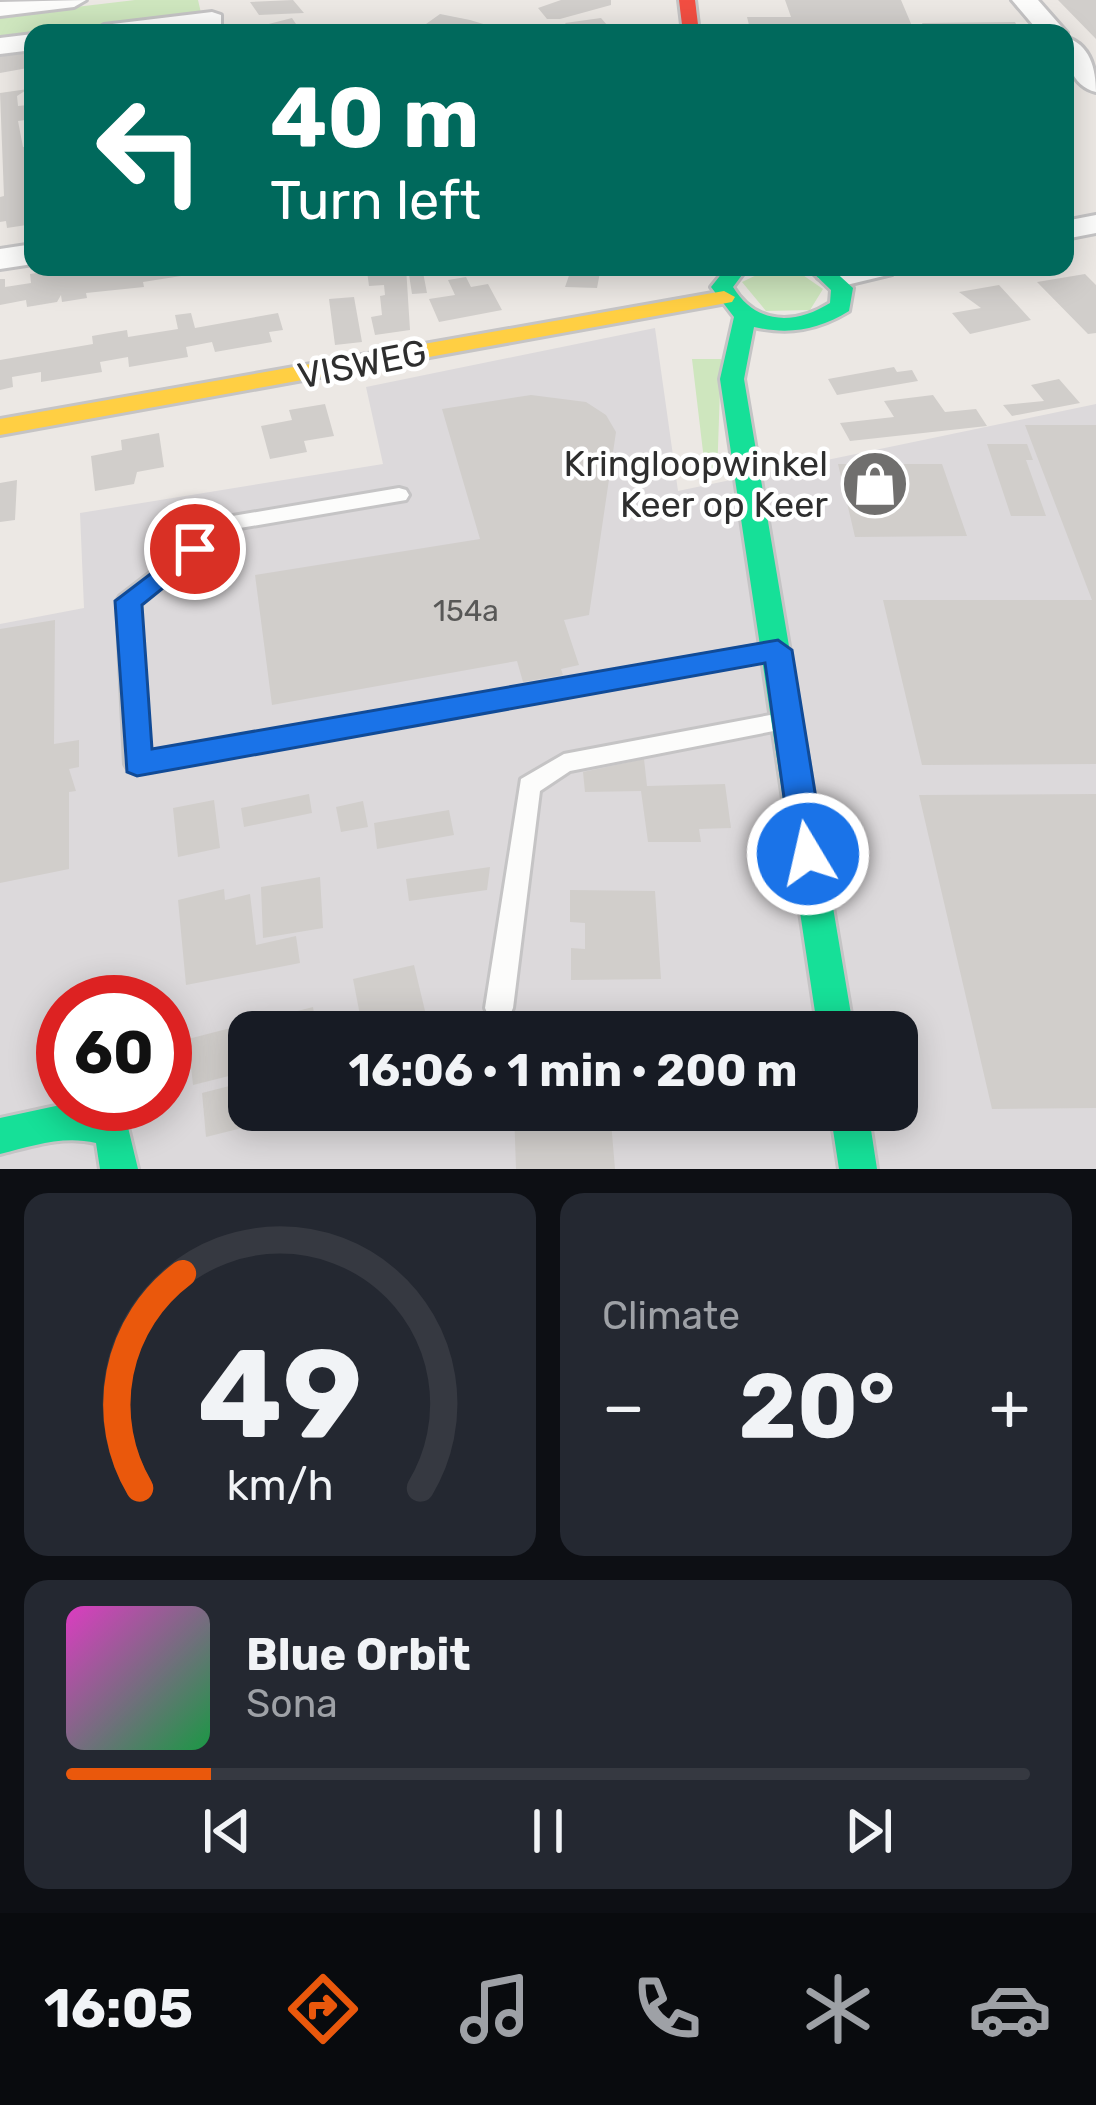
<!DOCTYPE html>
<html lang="en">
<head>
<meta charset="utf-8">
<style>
  :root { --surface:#171b24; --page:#242831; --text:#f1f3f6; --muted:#9ea1a6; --line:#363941; --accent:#ea580c }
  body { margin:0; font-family:Rubik,sans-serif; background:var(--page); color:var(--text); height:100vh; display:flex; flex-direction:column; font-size:45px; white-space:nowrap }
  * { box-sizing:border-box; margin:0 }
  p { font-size:39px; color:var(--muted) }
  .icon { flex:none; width:66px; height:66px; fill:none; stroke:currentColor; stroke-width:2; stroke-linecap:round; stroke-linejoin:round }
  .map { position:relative; height:1169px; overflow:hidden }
  .side { display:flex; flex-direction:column; gap:24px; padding:24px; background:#0d0f14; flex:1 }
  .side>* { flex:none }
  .top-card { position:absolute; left:24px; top:24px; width:1050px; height:252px; border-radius:24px; box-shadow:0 6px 30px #0003; background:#00695c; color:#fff; overflow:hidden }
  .speed { position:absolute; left:36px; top:975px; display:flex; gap:24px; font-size:60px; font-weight:700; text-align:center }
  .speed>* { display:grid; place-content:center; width:156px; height:156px; border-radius:50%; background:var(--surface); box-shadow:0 6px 30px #0003; line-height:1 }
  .speed .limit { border:18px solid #d22; background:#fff; color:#111 }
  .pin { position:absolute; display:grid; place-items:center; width:102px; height:102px; color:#fff; margin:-51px; border:6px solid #fff; border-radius:50%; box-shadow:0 3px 12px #0007 }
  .me { position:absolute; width:132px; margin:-66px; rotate:351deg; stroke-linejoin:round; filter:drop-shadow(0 0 9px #0008) }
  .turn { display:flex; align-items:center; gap:42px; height:252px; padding:0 48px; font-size:54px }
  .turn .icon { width:156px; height:156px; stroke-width:2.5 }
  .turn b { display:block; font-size:84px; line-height:102px }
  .big { font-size:90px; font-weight:700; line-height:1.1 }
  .side .card { flex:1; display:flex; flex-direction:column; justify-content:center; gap:18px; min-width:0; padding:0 42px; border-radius:24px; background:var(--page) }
  .side .dial { align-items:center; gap:0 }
  .dial svg { height:312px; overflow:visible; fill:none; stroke:var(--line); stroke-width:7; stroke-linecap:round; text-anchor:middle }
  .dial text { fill:var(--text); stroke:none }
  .song { display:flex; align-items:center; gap:36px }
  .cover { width:144px; height:144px; border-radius:18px; background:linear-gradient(135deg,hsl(310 70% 55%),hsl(140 70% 35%)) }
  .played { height:12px; border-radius:6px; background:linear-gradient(90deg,var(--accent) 15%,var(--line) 15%) }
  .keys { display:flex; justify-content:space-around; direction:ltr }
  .heat { display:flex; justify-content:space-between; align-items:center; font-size:66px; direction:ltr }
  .side .tiles { flex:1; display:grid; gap:24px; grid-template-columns:1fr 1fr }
  .card:last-child { grid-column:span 2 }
  .trip { position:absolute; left:228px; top:1011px; width:690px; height:120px; border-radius:24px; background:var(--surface); box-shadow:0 6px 30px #0003; font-weight:700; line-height:120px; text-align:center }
  .tab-bar { display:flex; height:192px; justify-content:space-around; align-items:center; background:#090b0e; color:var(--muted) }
  .tab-bar .icon { width:84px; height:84px }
  .tab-bar .on { color:var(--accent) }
  .tab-bar b { font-size:54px; color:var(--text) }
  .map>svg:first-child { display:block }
  .industrial { fill:#dcd9db; fill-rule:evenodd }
  .green { fill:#cee6be }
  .building { fill:#d1cecb }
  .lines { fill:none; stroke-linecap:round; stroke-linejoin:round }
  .lane-casing { stroke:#c5c4c5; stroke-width:6 }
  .street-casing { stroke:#c5c4c5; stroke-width:6 }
  .fast-casing { stroke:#c5c4c5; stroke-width:6 }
  .slow-casing { stroke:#c5c4c5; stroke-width:6 }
  .jam-casing { stroke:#c5c4c5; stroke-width:6 }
  .lane { fill:#fcfcfb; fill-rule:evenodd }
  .street { fill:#fcfcfb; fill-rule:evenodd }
  .fast { fill:#16e098; fill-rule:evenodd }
  .slow { fill:#ffcf43; fill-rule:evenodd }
  .jam { fill:#f24e42; fill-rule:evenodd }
  .route { fill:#1a73e8; stroke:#114b97; stroke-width:3 }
  .labels { text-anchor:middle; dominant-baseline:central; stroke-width:9; stroke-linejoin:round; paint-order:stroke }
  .number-label { font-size:30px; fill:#585857 }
  .street-label { font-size:36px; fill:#2e2e2e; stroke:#fff }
  .poi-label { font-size:36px; fill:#2e2e2e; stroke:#fff; text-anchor:end }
</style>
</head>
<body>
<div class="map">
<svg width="1096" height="1169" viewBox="0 0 1096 1169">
  <rect width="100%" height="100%" fill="#ece8e4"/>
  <!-- industrial -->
  <path class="industrial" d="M655,328L678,491L1096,404V1169H0V624L84,608L80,513L383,464L366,387ZM63,1002H165V1104H63ZM249,1032H897V1110H249Z"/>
  <!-- green -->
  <path class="green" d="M135,0H198L201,13L198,18L33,33V39L0,43V16Z
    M771,268L797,271L823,289L810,310L766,311L742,282Z
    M692,359H721L717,477H706Z"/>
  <!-- building -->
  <path class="building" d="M293,0L304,13L259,15L250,2Z
    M561,0H611V5L560,19H547L538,8Z
    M785,0H901L915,33H751L747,17H791Z
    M1058,0H1096V39Z
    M440,14L470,20L490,26L481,33L419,29Z
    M292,18L302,33H260L257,27Z
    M601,18L614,33H573L565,23Z
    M1015,22L1021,33H927L922,23Z
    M28,52L33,67L0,73V56Z
    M28,89L17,96L18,106L28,105L33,119L18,121L23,147L33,146V224L7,228L6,221L0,222V197L4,196L0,93Z
    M77,267H86L87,274L112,267L219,270L143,282L144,287L86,293L87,298L62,302L61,295L57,302L27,307L26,300L0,305V279H5V287L31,283L30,274Z
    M406,267L410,330L375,335L371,317L382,315L380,296L385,295L384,285L369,286L367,271Z
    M422,267L427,293L412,294L408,268Z
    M572,267H601L597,288L565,287Z
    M1085,274L1096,285V333L1088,334L1037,282Z
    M466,277L471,287L488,284L502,310L439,322L429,299L455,295L448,280Z
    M999,285L1031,320L970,334L952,313L981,308L959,292Z
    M354,297L362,342L335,345L329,299Z
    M191,313L195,328L278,313L283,330L269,332L272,342L215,352L212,342L186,347L188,357L129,367L128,357L100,362L102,372L41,382V372L12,377L13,387L0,390V360L93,344L92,336L109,333L127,330L128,337L178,329L175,315Z
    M894,367L897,372L912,370L918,381L837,395L828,379Z
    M1059,379L1080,403L1012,416L1003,405L1044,401L1031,385Z
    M531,395L586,402L606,415L616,432L589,615L564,620L579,665L561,669L563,675L523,682L517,661L272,705L255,575L480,539L442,409Z
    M933,395L945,412L976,409L987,426L850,441L840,423L894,417L884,401Z
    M325,404L334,436L304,441L307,452L270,459L261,426L292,420L289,410Z
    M1025,425H1096V764L922,765L883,600H1092Z
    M159,433L164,467L137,472L134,484L95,491L91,456L122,450L121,440Z
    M987,444H1027L1033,460H1026L1046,516H1011Z
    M838,464H942L967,536L855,537Z
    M17,480L15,520L0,522V483Z
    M55,620L54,744L79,740V767L69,769L76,791L69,792V869L0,883V629Z
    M644,759L647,786L725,784L731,828L699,829L701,842H648L641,791L585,792L583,772Z
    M309,794L312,813L244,827L241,808Z
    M1096,794V1108L992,1109L919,795Z
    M214,800L220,848L178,857L173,808Z
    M363,801L368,827L341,832L336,807Z
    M449,810L454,835L377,849L374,823Z
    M490,867L487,890L409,901L406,879Z
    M320,877L323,928L263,938L261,887Z
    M224,889L225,900L250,894L256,945L296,936L300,963L186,985L178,900Z
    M570,890L655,891L661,979L571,980V948L585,949V923L570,922Z
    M414,965L426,1015L363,1031L353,979Z
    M313,1007L317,1032H249V1071L193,1085L188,1039Z
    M602,1025L603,1032H530V1028Z
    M249,1081V1110L306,1112L206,1137L202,1093Z
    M514,1110H610L615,1169H516Z"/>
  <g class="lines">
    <!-- lane casing -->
    <g class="lane-casing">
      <path id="lane" d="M399,488L406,490L409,495L406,500L234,529L139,604L148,753L771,643L779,645L782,651L779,657L771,659L137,773L129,771L125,764L117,601L120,596L221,518Z
        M781,713L789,716L793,722L789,728L570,771L540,791L513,1008L509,1017L499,1021L489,1017L485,1008L521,779L564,754Z"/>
    </g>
    <!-- street casing -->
    <g class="street-casing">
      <path id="street" d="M86,0L74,7L0,16V2Z
        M1012,0H1038L1067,33H1040Z
        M212,12L221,15V25L167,33H91L104,25Z
        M33,34V50L0,54V38Z
        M1065,37C1090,44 1096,69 1096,92C1071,86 1065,59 1065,37Z
        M1096,215V233L1065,239V221Z
        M33,244V264L0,269V249Z
        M896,267L892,274L834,288L818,278L839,267Z"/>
    </g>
    <!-- fast casing -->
    <g class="fast-casing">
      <path id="fast" d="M727,267H748L733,287C756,325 795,325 830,303L831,290L807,267H830L853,288L849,311C818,330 789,335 754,327L744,379L854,1032H818L720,379L734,317L711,287Z
        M65,1104L99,1108L126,1119L138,1169H100L96,1143C63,1135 32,1146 0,1154V1118Z
        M830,1110H868L877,1169H839Z"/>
    </g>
    <!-- slow casing -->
    <g class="slow-casing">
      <path id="slow" d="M724,291L735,297L732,302L0,435V419Z"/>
    </g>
    <!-- jam casing -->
    <g class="jam-casing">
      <path id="jam" d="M679,0H695L699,33H683Z"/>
    </g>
    <!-- lane -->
    <use href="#lane" class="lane"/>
    <!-- street -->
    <use href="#street" class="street"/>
    <!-- fast -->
    <use href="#fast" class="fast"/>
    <!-- slow -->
    <use href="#slow" class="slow"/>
    <!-- jam -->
    <use href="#jam" class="jam"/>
  </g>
  <!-- route -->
  <path class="route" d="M195,540L208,549L204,555L142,605L152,749L778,640L792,650L825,854L820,864H797L792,854L765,663L137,776L127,772L115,601Z"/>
  <!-- icons -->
  <defs>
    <g id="shop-disc" transform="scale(3.45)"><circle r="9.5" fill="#706f6e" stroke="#fff"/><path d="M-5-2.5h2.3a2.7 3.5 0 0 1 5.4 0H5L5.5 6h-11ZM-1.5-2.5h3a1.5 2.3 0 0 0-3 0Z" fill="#fff"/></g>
  </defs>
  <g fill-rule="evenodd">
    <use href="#shop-disc" x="875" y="484"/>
  </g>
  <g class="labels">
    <!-- number labels -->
    <g class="number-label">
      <text x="466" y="611">154a</text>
    </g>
    <!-- street labels -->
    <g class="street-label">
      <text transform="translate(362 364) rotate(-11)">VISWEG</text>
    </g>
    <!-- poi labels -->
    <g class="poi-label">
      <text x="828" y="463">Kringloopwinkel<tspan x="828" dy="41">Keer op Keer</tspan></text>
    </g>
  </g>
</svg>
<div class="speed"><div class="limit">60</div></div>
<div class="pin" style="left:195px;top:549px;background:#d93025"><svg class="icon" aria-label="arrive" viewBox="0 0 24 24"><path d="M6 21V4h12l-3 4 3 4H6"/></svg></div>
<svg class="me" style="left:808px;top:854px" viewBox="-20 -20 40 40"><circle r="17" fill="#1a73e8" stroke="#fff" stroke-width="3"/><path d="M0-11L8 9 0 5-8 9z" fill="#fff"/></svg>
<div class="trip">16:06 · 1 min · 200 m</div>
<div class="top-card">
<div class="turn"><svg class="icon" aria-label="left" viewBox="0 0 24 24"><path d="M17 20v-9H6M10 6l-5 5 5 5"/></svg><div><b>40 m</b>Turn left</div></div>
</div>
</div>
<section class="side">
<div class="tiles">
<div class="card dial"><svg viewBox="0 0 100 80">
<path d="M14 69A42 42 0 1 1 86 69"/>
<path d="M14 69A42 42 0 0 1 25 14" stroke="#ea580c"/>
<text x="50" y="56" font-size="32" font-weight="700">49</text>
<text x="50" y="72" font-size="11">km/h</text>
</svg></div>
<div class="card"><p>Climate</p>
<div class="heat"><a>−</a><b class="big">20°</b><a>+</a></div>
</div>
<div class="card">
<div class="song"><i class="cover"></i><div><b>Blue Orbit</b><p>Sona</p></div></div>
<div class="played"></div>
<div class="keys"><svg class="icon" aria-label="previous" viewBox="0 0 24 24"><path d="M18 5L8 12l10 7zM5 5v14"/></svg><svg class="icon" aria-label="pause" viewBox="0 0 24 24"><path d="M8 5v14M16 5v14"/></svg><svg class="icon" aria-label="next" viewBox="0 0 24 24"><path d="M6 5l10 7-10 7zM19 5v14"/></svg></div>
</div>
</div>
</section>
<nav class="tab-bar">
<b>16:05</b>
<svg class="icon on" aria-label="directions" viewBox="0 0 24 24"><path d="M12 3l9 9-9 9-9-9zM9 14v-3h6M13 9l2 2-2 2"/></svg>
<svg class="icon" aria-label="music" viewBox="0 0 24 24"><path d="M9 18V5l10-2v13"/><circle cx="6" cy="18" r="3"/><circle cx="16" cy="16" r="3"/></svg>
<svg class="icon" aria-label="phone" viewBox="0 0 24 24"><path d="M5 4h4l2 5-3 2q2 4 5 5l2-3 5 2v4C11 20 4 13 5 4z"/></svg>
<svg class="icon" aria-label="climate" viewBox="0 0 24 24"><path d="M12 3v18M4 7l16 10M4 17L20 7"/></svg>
<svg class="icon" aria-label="car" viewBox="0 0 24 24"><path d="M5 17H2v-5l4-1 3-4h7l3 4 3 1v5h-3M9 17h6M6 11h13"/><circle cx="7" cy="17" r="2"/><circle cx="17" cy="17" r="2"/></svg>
</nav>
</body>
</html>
